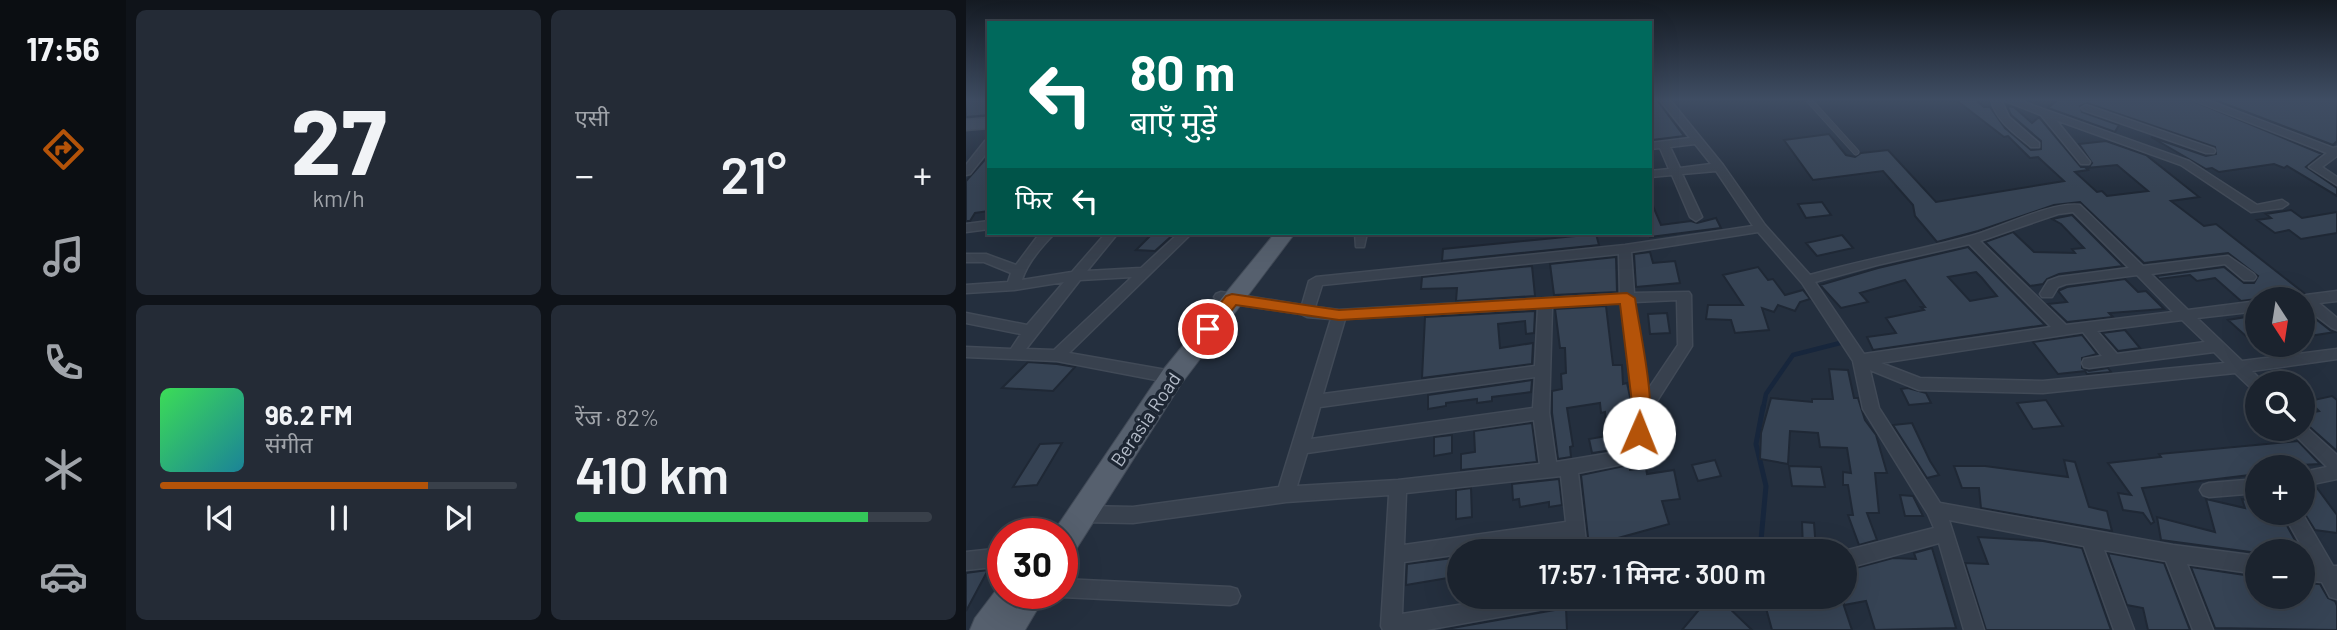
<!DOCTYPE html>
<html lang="hi">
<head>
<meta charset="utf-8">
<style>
  :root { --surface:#1b232e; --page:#242b36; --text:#f1f3f6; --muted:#a0a4aa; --line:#39404a; --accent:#b45309 }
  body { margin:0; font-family:Barlow,"Noto Sans Devanagari",sans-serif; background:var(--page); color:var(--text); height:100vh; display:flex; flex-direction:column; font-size:26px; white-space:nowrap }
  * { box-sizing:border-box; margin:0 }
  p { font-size:23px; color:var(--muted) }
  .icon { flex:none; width:38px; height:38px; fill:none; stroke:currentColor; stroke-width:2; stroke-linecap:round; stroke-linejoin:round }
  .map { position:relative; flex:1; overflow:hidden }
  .details { display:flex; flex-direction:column; gap:10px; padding:10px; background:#0f1319; width:840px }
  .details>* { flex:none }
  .top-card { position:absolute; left:21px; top:21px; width:665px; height:214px; border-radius:0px; box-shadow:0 7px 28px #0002,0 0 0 2px var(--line); background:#00695c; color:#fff; overflow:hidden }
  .needle { width:46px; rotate:168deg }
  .controls { position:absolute; left:1279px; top:287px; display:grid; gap:14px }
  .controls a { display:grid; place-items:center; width:70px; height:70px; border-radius:50%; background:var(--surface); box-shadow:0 7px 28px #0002,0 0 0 2px var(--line); font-size:35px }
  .speed { position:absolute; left:21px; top:518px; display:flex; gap:14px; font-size:35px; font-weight:700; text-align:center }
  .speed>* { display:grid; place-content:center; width:91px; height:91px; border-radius:50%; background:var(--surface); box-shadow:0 7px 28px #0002,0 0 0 2px var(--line); line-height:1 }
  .speed .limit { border:10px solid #d22; background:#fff; color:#111 }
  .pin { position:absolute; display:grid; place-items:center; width:60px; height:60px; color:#fff; margin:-30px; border:4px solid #fff; border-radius:50%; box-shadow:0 2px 7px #0007 }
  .me { position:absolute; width:77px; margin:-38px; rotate:1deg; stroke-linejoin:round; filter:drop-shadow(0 0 5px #0008) }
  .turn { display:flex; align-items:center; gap:24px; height:147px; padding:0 28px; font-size:32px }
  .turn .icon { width:91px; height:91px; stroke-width:2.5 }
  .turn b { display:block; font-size:49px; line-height:60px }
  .then { display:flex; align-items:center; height:66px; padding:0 28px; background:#0003; gap:14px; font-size:26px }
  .big { font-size:52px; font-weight:600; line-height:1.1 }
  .details .tile { flex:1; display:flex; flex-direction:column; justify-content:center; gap:10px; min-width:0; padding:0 24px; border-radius:10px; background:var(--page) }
  .details .dial { align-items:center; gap:0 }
  .dial b { font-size:91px; line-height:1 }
  .song { display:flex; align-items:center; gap:21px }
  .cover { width:84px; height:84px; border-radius:10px; background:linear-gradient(135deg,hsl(130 70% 55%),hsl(190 70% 35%)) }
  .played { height:7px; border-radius:4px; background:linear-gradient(90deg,var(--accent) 75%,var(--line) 75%) }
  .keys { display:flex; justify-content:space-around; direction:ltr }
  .heat { display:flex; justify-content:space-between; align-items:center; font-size:38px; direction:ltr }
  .charge { height:10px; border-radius:5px; background:linear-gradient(90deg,#34c759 82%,var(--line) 0) }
  .details .tiles { flex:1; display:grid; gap:10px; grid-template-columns:repeat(2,1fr) }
  .trip { position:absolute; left:481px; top:539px; width:410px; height:70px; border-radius:35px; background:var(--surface); box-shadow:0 7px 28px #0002,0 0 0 2px var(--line); font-weight:600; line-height:70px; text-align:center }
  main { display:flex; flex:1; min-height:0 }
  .tab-bar { display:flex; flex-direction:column; width:126px; justify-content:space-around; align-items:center; background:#0b0e12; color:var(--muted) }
  .tab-bar .icon { width:49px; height:49px }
  .tab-bar .on { color:var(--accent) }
  .tab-bar b { font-size:32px; color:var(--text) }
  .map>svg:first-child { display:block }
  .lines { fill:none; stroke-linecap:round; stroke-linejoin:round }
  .stream-far1 { stroke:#17263c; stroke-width:4.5 }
  .stream { stroke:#17263c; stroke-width:5 }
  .building { fill:#364354; stroke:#1f2835; stroke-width:2; fill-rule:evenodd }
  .lane-casing { stroke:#414a57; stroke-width:7 }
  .street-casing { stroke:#414a57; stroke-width:3 }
  .secondary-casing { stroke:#414a57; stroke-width:3 }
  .primary-casing { stroke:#414a57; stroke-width:2 }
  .lane { stroke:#38414e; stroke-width:5 }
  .street { fill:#38414e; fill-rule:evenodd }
  .secondary { fill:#465061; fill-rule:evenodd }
  .primary { fill:#56606e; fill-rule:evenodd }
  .route { fill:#b45309; stroke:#753606; stroke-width:2 }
  .labels { text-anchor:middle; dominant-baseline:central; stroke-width:7; stroke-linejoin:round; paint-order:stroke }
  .street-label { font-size:19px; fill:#b4bcc9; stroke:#1d2633 }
</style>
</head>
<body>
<main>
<nav class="tab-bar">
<b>17:56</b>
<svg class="icon on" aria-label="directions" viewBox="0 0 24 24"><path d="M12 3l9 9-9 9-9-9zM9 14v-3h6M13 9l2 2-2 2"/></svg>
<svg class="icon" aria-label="music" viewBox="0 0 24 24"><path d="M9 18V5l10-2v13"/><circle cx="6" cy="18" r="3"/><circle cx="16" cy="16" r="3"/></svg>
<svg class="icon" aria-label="phone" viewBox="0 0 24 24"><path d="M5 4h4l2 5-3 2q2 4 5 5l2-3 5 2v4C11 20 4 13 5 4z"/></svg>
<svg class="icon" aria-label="climate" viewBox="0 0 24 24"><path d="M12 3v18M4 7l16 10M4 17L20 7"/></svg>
<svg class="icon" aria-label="car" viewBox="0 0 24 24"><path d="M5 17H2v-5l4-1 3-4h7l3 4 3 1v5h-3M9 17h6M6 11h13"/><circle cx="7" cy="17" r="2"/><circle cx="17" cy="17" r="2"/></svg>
</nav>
<section class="details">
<div class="tiles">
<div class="tile dial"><b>27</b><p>km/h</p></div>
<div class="tile"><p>एसी</p>
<div class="heat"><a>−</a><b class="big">21°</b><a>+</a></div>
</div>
<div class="tile">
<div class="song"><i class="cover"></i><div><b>96.2 FM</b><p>संगीत</p></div></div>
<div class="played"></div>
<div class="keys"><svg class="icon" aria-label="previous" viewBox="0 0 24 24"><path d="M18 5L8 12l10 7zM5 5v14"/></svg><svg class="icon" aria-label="pause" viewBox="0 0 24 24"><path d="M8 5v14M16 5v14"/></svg><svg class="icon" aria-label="next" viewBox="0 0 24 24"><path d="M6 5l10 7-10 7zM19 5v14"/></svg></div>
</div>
<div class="tile"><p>रेंज · 82%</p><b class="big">410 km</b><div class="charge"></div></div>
</div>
</section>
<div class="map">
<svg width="1371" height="630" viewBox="0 0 1371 630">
  <rect width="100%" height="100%" fill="#242f3e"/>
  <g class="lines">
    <!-- stream-far1 -->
    <path class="stream-far1" d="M797,409L800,394L827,355L874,343"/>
    <!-- stream -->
    <path class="stream" d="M794,551L800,486L790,444L797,407
      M763,613L775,597"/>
  </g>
  <!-- building -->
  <path class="building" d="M0,100H23V115L0,117Z
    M684,100H691L718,136L686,140Z
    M990,100H1010L1018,107H1024L1039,128L1065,150L1075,149V141L1045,115L1041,106L1048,107L1066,123L1073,117L1115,167H1123L1126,163L1113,144L1140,141L1180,155L1233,197L1205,201L1238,226L1250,224L1338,293L1275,301L1249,278L1231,281L1224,275L1193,279L1191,276L1258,267L1278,283H1288L1292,276L1262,253L1178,263L1114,202L1088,205L1012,231L971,242L949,216L947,205L917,171L847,180L818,140L863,134L880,155L889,157L895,153L922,150L970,202L1098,181L1072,157L1064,158L1042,136L1038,137ZM1151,165L1182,191L1141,196L1136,191L1131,192L1109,172L1122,170L1120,168Z
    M1091,100H1225L1356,154L1340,167L1371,188V196L1321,166L1318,168L1308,164L1253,172L1246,168L1240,169L1185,137L1240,156L1250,154L1249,147L1121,103L1114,106L1116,112L1153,125L1149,132L1082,108Z
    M1249,100H1371V141L1367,145Z
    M23,155V211L9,213L4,221H0V181Z
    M684,199L695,225L725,221L731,223L750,218L755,228L684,237Z
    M856,202L865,215L840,218L832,204Z
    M1325,210L1336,218L1371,212V233L1335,239L1323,230L1309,233L1291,220L1305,218L1300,214Z
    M1106,215L1157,266L1093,274L1081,279L1077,284L1064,286L1019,242L1047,232L1068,252L1109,253L1106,249L1118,248L1095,224L1086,219Z
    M187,233H209L189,251L170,250Z
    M630,234L633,245L476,261L477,249Z
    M876,235L887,248L851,256L840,243Z
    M1002,247L1079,325L907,350L901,337L930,333L920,318L958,310L955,307H959L939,280L894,293L902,302L875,308L854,285L912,268ZM1010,272L1016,278L1031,296L1004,301L982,277Z
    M684,252L687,263L709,261L714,283L670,287L668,254Z
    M650,257L651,292L588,295L584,264Z
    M566,266L569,296L490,301L491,288L455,289L456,277Z
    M792,267L802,280L807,279L819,295L837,290L844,299L834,302L829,311L812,305L808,312L796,308L803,330L769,333L765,320L740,319L742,305H777L757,275Z
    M1159,279L1172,292L1180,291L1198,309L1143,313L1147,317L1101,322L1082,304L1101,302L1092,291L1101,287Z
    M640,306L647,365H656L657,384L661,383L664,397V425L655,426L660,448L626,453L623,439L641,436L639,412L635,413L634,403L601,408L607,446L604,447L605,457L592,459L586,413V391L596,389L595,374L600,373L599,348H594L589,309Z
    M1337,309L1364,330L1369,332L1337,337Z
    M569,311L568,333L560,334L559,321L532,324L534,348L567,343L566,364L456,378L459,317Z
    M701,313L704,333L684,334L682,314Z
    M1292,315V347L1262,320Z
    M1159,330L1174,348L1152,351L1136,333Z
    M1116,335L1131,354L1116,358V368L1123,371L1142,368L1145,372L1121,374L1119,371L1092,374L1067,342Z
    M62,362L91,364L109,367L87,391L36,388Z
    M863,369L882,370L888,398H892L899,420L910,435L921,473H909L913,513H901L911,540L893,545L882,515H887L882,485H877V472L885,473L881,448L854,447L852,433L824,431L822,464L794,459L795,433L805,398L846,402V399H867Z
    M566,380L565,392L526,397V401L511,403V399L480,403V406L462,409V395Z
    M942,388L960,393L965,403L943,405L935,389Z
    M1366,396L1371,400V451L1337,421V414L1353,411L1343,401Z
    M1080,400L1097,426L1067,429L1051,403Z
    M566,423L571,462L495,470V454L509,452L508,431Z
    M946,423L964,461L973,475L961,478L927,425Z
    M486,435V453L468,456V437Z
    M1332,441L1354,464L1292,467V474L1176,488L1188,522L1185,524L1177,513L1157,510L1152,493L1165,495L1142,463L1195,457L1193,454Z
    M96,443L71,485L47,487L74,444Z
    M749,460L755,476L732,481L726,465Z
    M1098,460L1109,462L1123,507L1141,511L1146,531L1015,508L1013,488H996L988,466H1019L1102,477Z
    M663,465L664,470L680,468L681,474L708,470L714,499L696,501L703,524L623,546L615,475Z
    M823,466L855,467L859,487L826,486Z
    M593,479L596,505L583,507V502L554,507L553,499L547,500L546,484Z
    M505,488L506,517L490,519V490Z
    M1337,488H1351L1371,515V533L1349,530L1337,511Z
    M934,495L947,496L957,516H939Z
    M1240,499L1279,508L1276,499L1292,502V513H1314L1335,551L1292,553L1195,540L1191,517L1249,532Z
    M836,522L848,523L850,550L837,549Z
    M1012,537L1077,541L1116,548L1145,630H1020L999,563L1022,564Z
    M599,541L600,551H532Z
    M966,548L990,628L909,630L900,601L878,605V571L927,558L950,559L948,553Z
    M1142,553L1198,563L1224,630H1182L1177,608L1161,605Z
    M494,557V576L440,585L441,564Z
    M1225,567L1292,577V597H1337V583L1354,584L1362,598L1369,601L1371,606V630L1249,628Z
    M22,570L0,611V573Z
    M707,597H745L760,605L786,630H716L732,611Z
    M797,597H875L886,630H806Z
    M600,608L601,630H475Z"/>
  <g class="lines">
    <!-- lane casing -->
    <g class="lane-casing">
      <path id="lane" d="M843,100L890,152"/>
    </g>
    <!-- street casing -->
    <g class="street-casing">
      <path id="street" d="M694,100H704L757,165L799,225L844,275C896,260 949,251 1001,237C1031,230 1085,201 1114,205L1177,266L1262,256L1288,274L1290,277L1288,280H1278L1259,264L1185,274L1222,310L1292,301V311L1231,318L1276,361L1371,349V359L1286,371L1298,383H1292V392L1287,390L1269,373L1077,393L953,390L904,370L913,408L974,503L1207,545L1292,556V574L1221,564L1247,630H1227L1200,561L1138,550L1168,630H1148L1118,546L983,520L1018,630H998L973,543L878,569V551L968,528L962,514L897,409L887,361L836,283L792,232L665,252L668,293L723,292L725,295L726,346L684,412L677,460L612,473L621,551H603L601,538L513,551H494V554L438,562L436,614L542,597H608L605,604L460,630H417L415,626L423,495L320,502L167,523L115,522L109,520L106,514L109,508L115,506L167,507L313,487L365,319L341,317L335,314L255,302L248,297L250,294L255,292L336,305L343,281L350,277L659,245L787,226L750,171L716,174L736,217L730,221L724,217L706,175L684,177V171L703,169L694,148L684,149V143L724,138ZM729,144L745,164L714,168L704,147ZM1107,212L1163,268L1093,277L1082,281L1074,294L1076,297H1086L1092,287L1100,284L1171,275L1207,312L1100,325L1014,241L1092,214ZM1003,244L1085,327L898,354L849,282L911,265ZM653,254L654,294L373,310L349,307L356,285ZM711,300L712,345L681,391L668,302ZM655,303L668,411L663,450L590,462L583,413L586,307ZM572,308L569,366L357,394L379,319ZM1216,320L1239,342L1151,354L1131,331ZM1117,332L1136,356L1118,359L1116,363L1118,367L1123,368L1248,352L1259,363L1077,381L954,378L915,363ZM569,377L567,408L345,439L354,407ZM568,420L574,464L432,480L331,486L341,453ZM595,476L600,522L438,545L440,493Z
        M1025,100H1035L1043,117L1073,143V147H1065C1050,134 1030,121 1025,100Z
        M1037,100H1052L1223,161L1291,205L1316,200L1322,204L1316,208L1285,212L1215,165L1090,120L1124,162L1123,164H1115L1075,115Z
        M1227,100H1241L1367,148L1371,147V156L1356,167L1371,177V185L1343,167L1361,153Z
        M1120,105L1248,149L1249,151L1248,153H1240L1117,110L1115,108Z
        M23,140V150L4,174L0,175V165L19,141Z
        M23,221V229L0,232V224Z
        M74,233H89C77,245 61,263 56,280L106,272L140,233H152L121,271L175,268L213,233H226L103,353L206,371L211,373L214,377L211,381L206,383L91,361L0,357V347L45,349L55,334L0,323V313L61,325L98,282L48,290L0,293V285L42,282L45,273L18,262H0V254H20L50,265ZM166,277L88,350L60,349L114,280Z
        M389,233H401L398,247H390Z
        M1371,291V301L1353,303L1371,318V330L1366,328L1337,306V299H1331L1340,295Z
        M1337,424L1371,455V479L1337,486V472L1361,467L1328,434L1326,429H1337Z
        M1292,479V493L1243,497L1237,495L1234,490L1237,485L1243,483Z
        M1317,513H1336L1367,566H1371V599L1364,597L1356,582L1337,580V562L1345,563Z
        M37,548V566L0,570V552Z
        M96,579L264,587L271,589L274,596L271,603L264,605L96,597L89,593H96Z"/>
    </g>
    <!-- secondary casing -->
    <g class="secondary-casing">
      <path id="secondary" d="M23,118V128L0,130V120Z"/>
    </g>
    <!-- primary casing -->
    <g class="primary-casing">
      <path id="primary" d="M309,233H329L215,384L107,554L96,558V534H86L197,370Z
        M37,581V593H81L59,630H4L9,618Z"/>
    </g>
    <!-- lane -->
    <use href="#lane" class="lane"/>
    <!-- street -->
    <use href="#street" class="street"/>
    <!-- secondary -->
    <use href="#secondary" class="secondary"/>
    <!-- primary -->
    <use href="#primary" class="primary"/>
  </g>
  <!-- sky -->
  <linearGradient id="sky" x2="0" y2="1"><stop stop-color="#141a22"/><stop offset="0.53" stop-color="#3f4d63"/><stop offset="1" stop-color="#3f4d63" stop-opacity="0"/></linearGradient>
  <rect width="1371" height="188" fill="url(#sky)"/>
  <!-- route -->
  <path class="route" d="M661,293L669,298C673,328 693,414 680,438L673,440L667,438L664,433L667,411L654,304L373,320L270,305L248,333H236L234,329L260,296L266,294L373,310Z"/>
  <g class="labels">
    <!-- street labels -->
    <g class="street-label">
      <text transform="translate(179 419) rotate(-56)">Berasia Road</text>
    </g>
  </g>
</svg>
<div class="controls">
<a><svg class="needle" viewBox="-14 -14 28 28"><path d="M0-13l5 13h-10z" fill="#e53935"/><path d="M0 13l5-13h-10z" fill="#a0a4aa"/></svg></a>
<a><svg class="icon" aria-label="search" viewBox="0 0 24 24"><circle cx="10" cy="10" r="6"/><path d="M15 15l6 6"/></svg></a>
<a>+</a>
<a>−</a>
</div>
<div class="speed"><div class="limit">30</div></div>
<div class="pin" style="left:242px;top:329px;background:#d93025"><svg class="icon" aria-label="arrive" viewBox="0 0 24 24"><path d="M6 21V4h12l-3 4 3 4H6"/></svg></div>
<svg class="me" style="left:673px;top:433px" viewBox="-20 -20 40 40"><circle r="19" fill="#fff"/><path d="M0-13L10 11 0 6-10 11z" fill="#b45309"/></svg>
<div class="trip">17:57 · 1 मिनट · 300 m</div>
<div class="top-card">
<div class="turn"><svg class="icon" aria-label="left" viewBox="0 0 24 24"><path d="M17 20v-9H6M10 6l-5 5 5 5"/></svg><div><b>80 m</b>बाएँ मुड़ें</div></div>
<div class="then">फिर<svg class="icon" aria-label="left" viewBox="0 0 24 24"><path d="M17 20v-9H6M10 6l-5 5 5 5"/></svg></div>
</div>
</div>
</main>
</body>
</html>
